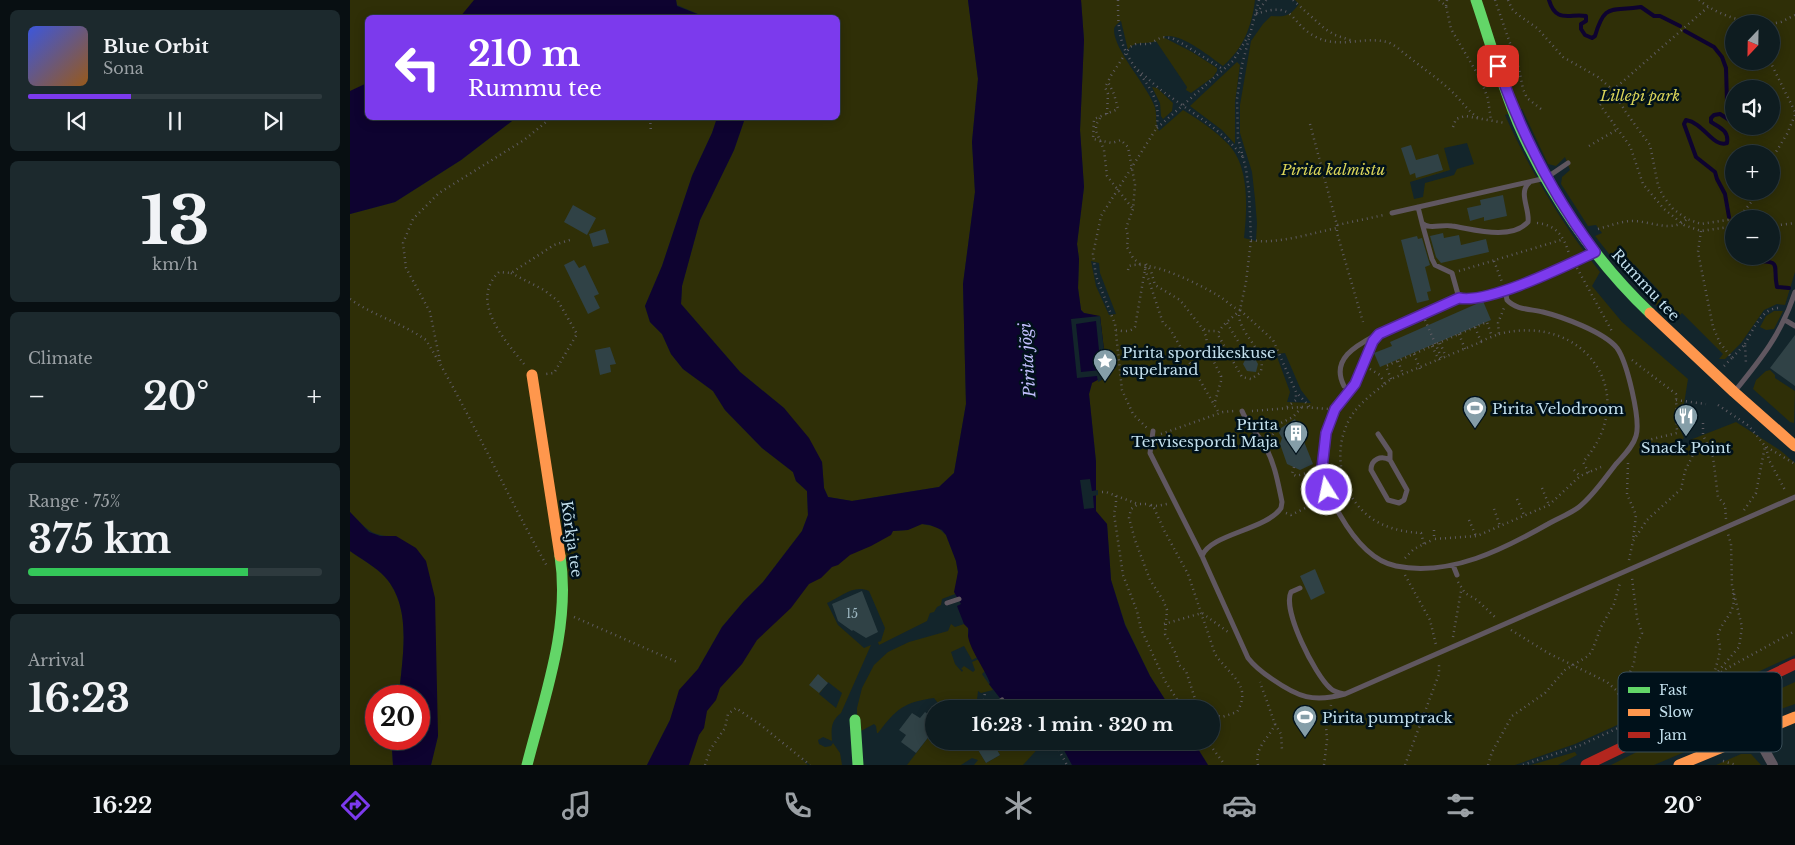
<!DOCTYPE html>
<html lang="en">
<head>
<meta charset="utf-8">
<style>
  :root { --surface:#0e1c20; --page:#1c292d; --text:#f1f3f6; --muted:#9ba1a5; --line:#2e3a3e; --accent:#7c3aed }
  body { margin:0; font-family:"Libre Baskerville",serif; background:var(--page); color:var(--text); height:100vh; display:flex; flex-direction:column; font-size:19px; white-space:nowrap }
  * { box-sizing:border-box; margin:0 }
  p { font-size:16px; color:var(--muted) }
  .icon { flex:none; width:28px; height:28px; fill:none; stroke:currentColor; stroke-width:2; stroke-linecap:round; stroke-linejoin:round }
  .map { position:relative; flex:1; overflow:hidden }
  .drawer { display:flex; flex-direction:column; gap:10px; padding:10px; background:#080f12; width:350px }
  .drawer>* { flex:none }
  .top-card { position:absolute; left:15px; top:15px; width:475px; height:105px; border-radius:8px; box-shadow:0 2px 12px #0003,0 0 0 1px var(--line); background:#7c3aed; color:#fff; overflow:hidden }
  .needle { width:32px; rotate:202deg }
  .fabs { position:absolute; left:1375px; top:15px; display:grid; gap:10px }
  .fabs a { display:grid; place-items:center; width:55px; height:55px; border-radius:50%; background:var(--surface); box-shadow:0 2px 12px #0003,0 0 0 1px var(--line); font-size:25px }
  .speed { position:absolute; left:15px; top:685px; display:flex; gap:10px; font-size:25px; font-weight:700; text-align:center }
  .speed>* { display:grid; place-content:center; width:65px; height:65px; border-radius:50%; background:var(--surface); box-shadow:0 2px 12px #0003,0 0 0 1px var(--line); line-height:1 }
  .speed .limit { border:8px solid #d22; background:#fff; color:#111 }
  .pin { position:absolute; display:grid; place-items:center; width:42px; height:42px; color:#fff; margin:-21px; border-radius:10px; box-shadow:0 2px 8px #0006 }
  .me { position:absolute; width:55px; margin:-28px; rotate:350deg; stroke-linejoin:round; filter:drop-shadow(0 0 4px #0008) }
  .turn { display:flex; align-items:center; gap:18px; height:105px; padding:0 20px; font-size:22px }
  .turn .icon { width:65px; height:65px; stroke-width:2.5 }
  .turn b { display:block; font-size:35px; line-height:42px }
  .big { font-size:38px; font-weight:800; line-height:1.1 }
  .drawer .tile { flex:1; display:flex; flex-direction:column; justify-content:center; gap:8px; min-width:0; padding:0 18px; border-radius:8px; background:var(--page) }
  .drawer .dial { align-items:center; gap:0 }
  .dial b { font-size:65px; line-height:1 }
  .song { display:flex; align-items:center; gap:15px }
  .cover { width:60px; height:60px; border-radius:8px; background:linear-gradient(135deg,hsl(230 70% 55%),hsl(30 70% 35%)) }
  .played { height:5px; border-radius:2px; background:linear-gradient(90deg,var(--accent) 35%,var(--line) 35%) }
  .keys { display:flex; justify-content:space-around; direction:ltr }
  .heat { display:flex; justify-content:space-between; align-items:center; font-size:28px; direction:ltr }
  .charge { height:8px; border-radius:4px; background:linear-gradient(90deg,#34c759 75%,var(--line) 0) }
  .trip { position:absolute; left:575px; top:700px; width:295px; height:50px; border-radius:25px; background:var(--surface); box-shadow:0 2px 12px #0003,0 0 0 1px var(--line); font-weight:800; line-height:50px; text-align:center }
  .dock { display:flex; height:80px; justify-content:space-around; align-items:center; background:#060b0d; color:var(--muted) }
  .dock .icon { width:35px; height:35px }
  .dock .on { color:var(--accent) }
  .dock b { font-size:22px; color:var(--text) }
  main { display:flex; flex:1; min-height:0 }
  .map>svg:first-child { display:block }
  .green { fill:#2f2f07; fill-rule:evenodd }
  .water { fill:#0e0330 }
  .pier { fill:#13252b; fill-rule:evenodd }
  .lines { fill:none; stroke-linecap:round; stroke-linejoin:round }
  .stream { stroke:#0e0330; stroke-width:4 }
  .building { fill:#304246 }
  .path { stroke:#5e5b62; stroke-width:2.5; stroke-dasharray:1 4; stroke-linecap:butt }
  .lane { stroke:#605760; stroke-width:5 }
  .street { stroke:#605760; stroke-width:10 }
  .fast { stroke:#63d668; stroke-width:11 }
  .slow { stroke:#ff974d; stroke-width:11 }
  .jam { stroke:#b3261e; stroke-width:11 }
  .route-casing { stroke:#51269a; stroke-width:12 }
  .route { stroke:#7c3aed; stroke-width:9 }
  .labels { text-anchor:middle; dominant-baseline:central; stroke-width:5; stroke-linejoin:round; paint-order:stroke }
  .number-label { font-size:12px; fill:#9eb8c2 }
  .park-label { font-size:15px; font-style:italic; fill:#d9d458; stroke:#00111a }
  .street-label { font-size:15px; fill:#c2dfec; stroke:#00111a }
  .poi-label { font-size:15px; fill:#c2dfec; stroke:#00111a; text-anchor:start }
  .water-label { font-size:16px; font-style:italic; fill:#c1befc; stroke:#00111a }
  .key { fill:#00111a; stroke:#3a4f59; stroke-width:1 }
  .key-label { font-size:14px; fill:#c2dfec }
</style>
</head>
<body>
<main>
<section class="drawer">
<div class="tile">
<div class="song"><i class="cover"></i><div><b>Blue Orbit</b><p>Sona</p></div></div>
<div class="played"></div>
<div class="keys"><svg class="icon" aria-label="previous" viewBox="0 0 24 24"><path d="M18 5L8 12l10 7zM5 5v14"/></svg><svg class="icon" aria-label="pause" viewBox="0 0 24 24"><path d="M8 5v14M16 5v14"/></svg><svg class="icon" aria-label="next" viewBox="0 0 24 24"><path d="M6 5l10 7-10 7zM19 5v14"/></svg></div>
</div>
<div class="tile dial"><b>13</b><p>km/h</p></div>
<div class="tile"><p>Climate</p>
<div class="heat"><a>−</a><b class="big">20°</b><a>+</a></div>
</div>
<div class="tile"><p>Range · 75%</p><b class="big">375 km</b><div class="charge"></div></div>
<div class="tile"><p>Arrival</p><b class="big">16:23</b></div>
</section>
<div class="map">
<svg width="1445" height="765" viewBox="0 0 1445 765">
  <rect width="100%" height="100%" fill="#13252b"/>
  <!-- green -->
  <path class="green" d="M0,0H138L121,17L18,18L17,96L0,107Z
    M326,0H618L628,79L622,142L625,192L613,284L616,404L604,473L589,487L502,501L478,497L474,488L472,462L434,408L390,372L331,304L332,286L350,220L384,150L395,118H488V18L355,17L327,5Z
    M731,0H905C902,26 893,49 873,66C860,57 829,31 813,37L842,52L867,68V71L863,77L841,93L836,90L837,87L806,41C796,45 784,40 778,50L771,21C768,23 764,26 764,30C764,50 796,84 804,105C808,113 804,122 809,131L833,110C849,120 866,131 879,145C900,168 897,210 894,238L906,241L907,223L905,199L902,172L890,133V105L901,41L913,24L921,16C936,17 940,16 949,4L945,0H1445V272L1435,305L1427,304L1414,310L1391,343L1375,359H1369L1373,354L1332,313L1323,322L1304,303L1312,294L1284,264L1274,273L1245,236L1252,233L1246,225L1238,226L1211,184L1212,177L1220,170L1215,157L1206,166L1198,164L1172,109L1155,115C1180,171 1212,224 1250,272L1242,286L1272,322L1338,379L1330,429L1334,438L1331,440L1334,448L1342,444L1340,440L1386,422L1431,451L1445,463V655L1375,687L1359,676L1345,687L1263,727L1225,744L1165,765H858L843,741H861V709H821L800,676L775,624L761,580L757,524L746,512V462L739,394L742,383L747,316L734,313L731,310L728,288L729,259L727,244L734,187L730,130L734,40ZM1384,24H1421V61H1384ZM1384,89H1421V126H1384ZM1117,143L1124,164L1107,169L1104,175L1075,183L1073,197L1064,199L1060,182L1100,170L1094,148ZM1384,154H1421V191H1384ZM1384,219H1421V256H1384ZM741,261L749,263L750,273L766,314L759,315L746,286ZM935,353L951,390L961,403L937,402L940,392L926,354Z
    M887,62L890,65L885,102V144L872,130L840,106Z
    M802,87L807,88L823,103L822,111L813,119L811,116L810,103Z
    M166,118H367L362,133L342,176L312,266L295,306L300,322L312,334L321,354L333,369L363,391L375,410L412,448L443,472L446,481L457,491L458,515L452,531L413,582L394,601L372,627L348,669L330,690L320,720L297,765H81L88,736L46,536C21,537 17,529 0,512V214L45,202L111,160Z
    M1424,311H1433L1424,329L1416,330L1410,327L1416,316Z
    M1420,370L1425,375V378L1445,391L1444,423L1440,422L1403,389L1406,380L1416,371Z
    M572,524L587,527L596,535L606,561L608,572L605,594L592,599L591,605L587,607L584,612L580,613L577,621L529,645L528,642L531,641L535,628L519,591C503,584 491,597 477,603L488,625L514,648L521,645L491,713C481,721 481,728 482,741L473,737L468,740L469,744L475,747L481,746L483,743L490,753L492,765H460L451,758L458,765H331L359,702L397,651L449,590L490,559L543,531L557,530ZM478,682L492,693L486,708L469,694Z
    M0,551C11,559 26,567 35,577C63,608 52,658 49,696H26V739H43L42,749L43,765H0Z
    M601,624L605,627L614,624L618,628V635L628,657L622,660L614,646L601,652L605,664L612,672L613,670L611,669L614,666L623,672L625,670L622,662L629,659L635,671L632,674L643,690L631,693L628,691L626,709H612L606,703L601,709H591L585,705L588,703L584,698C554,702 546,709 528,733H527L526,726L524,724L511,731L507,723V708L512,688L524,665L538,652L559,642L598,631Z
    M1445,682V704L1419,713L1412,709L1410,703L1414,696Z
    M1364,713L1375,735L1304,765H1261Z
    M584,730V741H632L626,746L636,763L650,755L647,750L661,741L670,746L678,741H693V743L673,765H624L628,760L622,758L611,765H557Z
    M1225,752L1227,755L1208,765H1181Z
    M1391,754H1401L1411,765H1366Z"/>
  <!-- water -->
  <path class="water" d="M124,0H326L327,6L355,17H110Z
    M618,0H731L734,40L730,130L734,187L727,244L729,259L728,288L731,310L734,313L750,316L757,375L742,383L739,394L746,462V511L757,524L761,580L775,625L800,676L821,709H655L653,702L639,684L640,683C635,669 620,650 618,636C618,633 619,631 618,628L614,624L607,606L611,604L604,592L608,572L606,561L596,535L592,530L580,525L572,524L558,530L543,531L541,535L521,546L500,555L488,565L482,567L471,578L459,584L441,608L407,640L392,664L370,688L366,700L357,711L354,728L349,735L339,765H297L320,720L329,690L348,669L372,627L394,601L413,582L452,531L458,515L457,491L446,481L443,472L412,448L375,410L363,391L333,369L321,354L312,334L300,322L295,306L312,266L342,176L362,133L367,118H395L384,150L350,220L332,286L331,304L390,372L434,408L459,438L472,462L474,488L478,497L502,501L589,487L604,473L616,404L613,284L625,192L622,142L628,79Z
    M17,83L18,118H166L111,160L45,202L0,214V91Z
    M0,512L19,532L30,536H46L66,548L76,561L85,598L88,736L81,765H43L42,749L43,739H69V696H49C52,658 63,608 35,577C26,567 11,559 0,551Z
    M709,741H843L858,765H722Z"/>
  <!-- pier -->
  <path class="pier" d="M750,316L757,375H752V380L748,382L747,376L727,378L721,319ZM746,321L751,370L731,372L726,324Z
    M740,479L742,491L748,490V495L743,496L744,508L734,509L730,480Z"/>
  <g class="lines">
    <!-- stream -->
    <path class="stream" d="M1199,0C1206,24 1220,13 1236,16V21L1231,24V29L1235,35L1242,38L1245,36C1255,2 1261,12 1291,7L1304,16H1310L1330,26
      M1335,31L1364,47L1372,57L1376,68L1377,102L1384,113
      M1379,217L1375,194L1367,179L1365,172L1346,157L1334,124L1336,120C1354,123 1363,148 1377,143C1379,131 1371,128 1361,122V118L1364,115L1370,114L1384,123
      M1383,226L1384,227
      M1399,256L1404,261C1434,261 1422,265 1427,287L1439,288"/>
  </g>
  <!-- building -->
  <path class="building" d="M1061,145L1066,160L1088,154L1093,170L1066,178L1065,173L1060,175L1051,148Z
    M1153,195L1157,216L1134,221V217L1120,221L1117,208L1131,205L1130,200Z
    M223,205L246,218L237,235L214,222Z
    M255,229L259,243L243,247L239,234Z
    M1093,233L1094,238L1109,235L1111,245L1136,239L1139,252L1091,263L1086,257L1080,236Z
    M1067,236L1068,239L1072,238L1080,265L1075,267L1081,291L1077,292L1079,300L1067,303L1051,240Z
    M224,260L229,268L235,265L249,294L244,296L250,308L238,314L214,265Z
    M1133,301L1141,320L1030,367L1024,353L1042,346L1040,342Z
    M1445,335V386L1420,368Z
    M260,347L266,364L260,365L261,372L250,375L245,350Z
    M903,355L908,364L906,372L897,371L893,364L895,360Z
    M945,419L963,464L950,470L937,464L930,444L932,438L929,433L931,428Z
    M965,569L975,593L961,600L950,576Z
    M512,591L528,632L516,638L503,630L502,631L488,621L482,604Z
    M468,674L478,683L469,693L459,685Z
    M575,712L584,719L580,725L584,730L566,753L551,742L556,735L549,730L562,713L570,718Z
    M632,741H642L650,755L636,763L625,745Z"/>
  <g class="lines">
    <!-- path -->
    <path class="path" d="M768,0C768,14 768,29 772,42C783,77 815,88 806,129L751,216L743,254L746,276L765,324L772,390L783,414L797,428
      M909,0L892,65L887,99L888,138L896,169L899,192L901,240L896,282L890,310L923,340L946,392L960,407
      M943,0L975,29L985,35L1003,41
      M1089,0L1096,6L1101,29L1131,80L1138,99L1141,121
      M1145,0L1169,69L1173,89L1177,98L1191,109
      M1158,0L1162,9L1167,14L1187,28L1213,57L1248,77L1263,90L1275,111L1300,145L1308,185L1313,196L1323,209L1337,219L1351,224L1384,219
      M1349,0C1366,14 1389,21 1410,24
      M1096,6L1097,0
      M1358,7L1263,90L1250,105L1280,146L1293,184L1314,209L1334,225L1351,231L1379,227L1384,223
      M907,13L916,0
      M906,14C947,0 938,23 966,37C989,49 1014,36 1037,42C1046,45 1052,52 1059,57C1076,71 1095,83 1109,99C1115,106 1120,112 1128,118
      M1421,24L1431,22L1445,15
      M1420,61L1445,112
      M788,70C798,78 807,88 818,95C845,115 872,130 893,157
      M757,114L758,94L755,87L758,82
      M300,118L301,132
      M750,118L746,125V131L754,150L757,176L783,209
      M960,124L987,225L1034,215
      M1103,127L1106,119L1115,116L1155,123
      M807,128L883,61L899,35
      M1239,146L1268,129
      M1421,160L1437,134L1445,115
      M1386,219H1394
      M1388,219L1402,201L1407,191
      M1187,223C1206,225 1214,236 1219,254
      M987,225V233L1013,322
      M1421,226L1445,223
      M1248,229C1259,226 1269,222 1280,221C1299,220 1322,234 1337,219
      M1351,231L1348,252L1363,327L1370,343L1382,358L1395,344L1396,364
      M901,240C926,245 962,233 987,228
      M1144,261L1152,282
      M790,264L783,258L777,247L778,236L776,228L783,209L785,185L778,147L771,140L762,143L743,139L744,119L768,109L764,94L758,82L760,77L780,47L786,44H799L812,37L822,38L833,44L874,70
      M796,264L801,271L805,285L830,300L852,328L856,336L858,350L871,376V381L864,405
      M1227,268L1263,333
      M795,269L813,323L820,329L869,413
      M778,270L779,266C799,259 849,284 867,295C875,299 881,307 890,310
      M1109,271L1211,240
      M161,273L194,290L208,301L227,334L204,373L196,374
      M0,299C24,316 52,323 76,340C120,413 155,492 197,566
      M890,310C883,330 920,352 910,373L901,379L892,377L868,335C870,325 883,318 890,310Z
      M1075,320L1092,359
      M877,323L897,356
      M854,329L858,331H868
      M766,330C772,331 780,333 785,327L796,264
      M1109,334L1115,349
      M1149,334C1234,312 1293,394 1233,462L1239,473
      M1131,341L1149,334L1148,323L1154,308
      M1090,343L1096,357
      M1395,344C1403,330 1412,307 1430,308
      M1082,346L1089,360
      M1064,354L1070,369
      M1282,360L1326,394L1327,433L1294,441
      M90,361L80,312L56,268L53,243L63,219L89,193L174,140L201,118
      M1048,361L1053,374
      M174,364C154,339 119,301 149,272L161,273L204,245L223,239
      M1374,366L1382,358
      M1020,369L1030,375L1035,384C1023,393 1010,403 1002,415C980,449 990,498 1024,520C1039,529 1054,532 1071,533L1074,544
      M1041,379L1036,366L1125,327L1137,322L1142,337
      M1035,384L1041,379L1131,342L1125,327
      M1326,400L1356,404
      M1368,405L1399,426L1415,446L1445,464
      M937,407L946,400V392
      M902,411L952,407L979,409
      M1353,423V435L1363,457L1368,497L1375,505L1376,519
      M811,434L873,412L884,411
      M920,439L929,424L943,417L952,407
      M1416,447L1419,460L1436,492
      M1278,463L1277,494L1286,515L1283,540
      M944,467L942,474L946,476L964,471
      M1224,470L1230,476
      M1192,488L1199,505
      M752,492H756L788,504
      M766,496V505L764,514L773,575L787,611L791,629L815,681L830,704L836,709
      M1167,499L1174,515
      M801,505L807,506L817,504
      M1144,509L1150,526
      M1394,510L1406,493L1415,446
      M936,513L941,515L974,499
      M1119,520L1126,536
      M1084,530V539L1127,536L1150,526L1199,505L1230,476L1251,467
      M1055,558L1064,549L1084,539
      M1279,560L1283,541L1297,520L1331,489L1335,471L1343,455L1342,439
      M1055,575L1080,620L1086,645
      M1108,582L1115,593L1127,600L1147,619
      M224,617L327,662
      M814,624L852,613L878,632
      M1161,630L1198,653L1257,682L1266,690L1270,697
      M1103,637L1111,591
      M1364,674C1366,666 1370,655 1370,647C1370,642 1366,637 1369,632C1374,618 1387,612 1383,593
      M1365,675L1389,647L1392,627L1382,585L1381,544L1378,534
      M634,700L635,692
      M853,709L846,702L836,671L829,665L826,654L815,634L817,610L813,600L800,580L785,540L779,518L781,509L788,504H797L804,508L815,532L838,574L865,654C879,675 903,685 887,712L872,717L861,714
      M1370,713L1378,731
      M1281,723L1271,698L1272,691L1284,663L1286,647L1292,633L1287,618L1282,578
      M925,724L931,734L932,750
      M670,741H673
      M704,741L717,765
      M857,741L875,765
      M1373,761L1386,765
      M355,765L360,750L375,728L378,714L386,708L412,726L460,765
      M908,765C904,747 919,739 925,724L910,682
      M974,765L977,740L976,726L981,705
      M1055,765L1089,674V662
      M1138,765L1142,752L1162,716L1195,693L1215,670L1238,656L1242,651L1251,627L1264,604L1270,583
      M1173,765L1231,745L1327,701L1355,685L1374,670L1445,631"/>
    <!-- lane -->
    <path class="lane" d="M1068,207L1072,223C1079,230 1092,224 1102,226C1123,229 1160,241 1178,222C1180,209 1168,193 1179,183
      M1042,213L1196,178L1218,163
      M1072,223L1082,259L1085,265L1102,273L1109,298
      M1155,290L1157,300C1166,310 1181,309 1193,312C1213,317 1254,332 1267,348C1277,362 1291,420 1286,436C1283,447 1273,456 1266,464C1255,478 1243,496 1229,507C1220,514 1208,518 1198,524C1154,549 1100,577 1046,566C1021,561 1002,536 990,515C976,491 967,464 975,436C980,415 991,405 1002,388C1012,373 1014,355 1024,340C1034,326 1091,306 1109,298L1119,300Z
      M1155,290L1245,252
      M1435,320L1445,326
      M994,386C980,359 1007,345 1026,335
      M1385,391C1411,359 1432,333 1445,292
      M803,431L800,453L852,556L898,658C905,667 913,673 922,679C948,697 963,703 995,694L1445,497
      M1028,434L1040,452V460L1057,490L1054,500L1049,503L1038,500L1021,470C1021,459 1031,455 1040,460
      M852,556C860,534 916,530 931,508L932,502C928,483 925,464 915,446C908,434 897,424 892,411
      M1103,565L1107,575
      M950,588L941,592C932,610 965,675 980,688C984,692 989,693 994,694
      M597,603L609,599
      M638,709L652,700"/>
    <!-- street -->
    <path class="street" d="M1405,733L1423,765"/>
    <!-- fast -->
    <path class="fast" d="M1126,0C1140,41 1151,83 1168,123C1197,191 1246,262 1300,313
      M505,720L508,765
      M1405,733C1398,707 1400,698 1417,678
      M177,765C194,698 221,626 210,556"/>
    <!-- slow -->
    <path class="slow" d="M1300,313L1384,392L1445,446
      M182,375L210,556
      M1329,765L1445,717"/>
    <!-- jam -->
    <path class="jam" d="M1236,765L1445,664"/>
  </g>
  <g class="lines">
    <!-- route casing -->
    <g class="route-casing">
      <path id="route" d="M977,490L972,468L976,433L985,409L1005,384L1023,341L1029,334L1109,298C1139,304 1215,266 1245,252C1202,194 1171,134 1148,66"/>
    </g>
    <!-- route -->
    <use href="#route" class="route"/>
  </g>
  <!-- icons -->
  <defs>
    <g id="sight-pin" transform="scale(1.25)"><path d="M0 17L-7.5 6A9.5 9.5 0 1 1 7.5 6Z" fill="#859ea8" stroke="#00111a"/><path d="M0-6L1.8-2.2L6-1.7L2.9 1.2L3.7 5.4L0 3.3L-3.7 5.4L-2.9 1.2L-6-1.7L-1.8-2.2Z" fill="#fff"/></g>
    <g id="stadium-pin" transform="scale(1.25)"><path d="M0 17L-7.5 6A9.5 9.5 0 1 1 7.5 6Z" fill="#859ea8" stroke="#00111a"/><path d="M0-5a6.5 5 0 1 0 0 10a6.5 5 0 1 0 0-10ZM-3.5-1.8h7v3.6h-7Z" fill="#fff"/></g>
    <g id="restaurant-pin" transform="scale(1.25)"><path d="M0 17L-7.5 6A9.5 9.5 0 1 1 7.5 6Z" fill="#859ea8" stroke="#00111a"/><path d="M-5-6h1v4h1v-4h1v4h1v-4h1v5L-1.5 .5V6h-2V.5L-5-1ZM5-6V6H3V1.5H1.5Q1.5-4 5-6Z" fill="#fff"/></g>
    <g id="building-pin" transform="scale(1.25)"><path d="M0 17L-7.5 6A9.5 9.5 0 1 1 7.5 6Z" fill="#859ea8" stroke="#00111a"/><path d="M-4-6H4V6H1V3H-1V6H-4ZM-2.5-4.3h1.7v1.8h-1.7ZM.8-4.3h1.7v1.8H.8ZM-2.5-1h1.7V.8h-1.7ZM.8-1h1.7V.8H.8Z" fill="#fff"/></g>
  </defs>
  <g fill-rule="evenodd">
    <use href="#sight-pin" x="755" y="361"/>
    <use href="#stadium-pin" x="1125" y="408"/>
    <use href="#restaurant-pin" x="1336" y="416"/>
    <use href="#building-pin" x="946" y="433"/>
    <use href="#stadium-pin" x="955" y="717"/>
  </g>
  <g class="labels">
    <!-- number labels -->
    <g class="number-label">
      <text x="502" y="613">15</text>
    </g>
    <!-- park labels -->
    <g class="park-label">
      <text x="1290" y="95">Lillepi park</text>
      <text x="983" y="169">Pirita kalmistu</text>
    </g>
    <!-- street labels -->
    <g class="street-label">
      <text transform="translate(1296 285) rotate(47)">Rummu tee</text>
      <text transform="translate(222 539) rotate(82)">Kõrkja tee</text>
    </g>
    <!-- poi labels -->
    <g class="poi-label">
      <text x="772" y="352">Pirita spordikeskuse<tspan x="772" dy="17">supelrand</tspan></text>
      <text x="1142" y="408">Pirita Velodroom</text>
      <text x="928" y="424" text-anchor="end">Pirita<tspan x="928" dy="17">Tervisespordi Maja</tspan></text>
      <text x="1336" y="447" text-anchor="middle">Snack Point</text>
      <text x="972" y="717">Pirita pumptrack</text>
    </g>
    <!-- water labels -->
    <g class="water-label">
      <text transform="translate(677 360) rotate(-94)">Pirita jõgi</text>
    </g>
  </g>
  <!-- legend -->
  <rect x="1268" y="672" width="164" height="80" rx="8" class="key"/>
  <rect x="1278" y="687" width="22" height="6" fill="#63d668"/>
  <rect x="1278" y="709" width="22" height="7" fill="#ff974d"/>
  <rect x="1278" y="732" width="22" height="6" fill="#b3261e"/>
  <g class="key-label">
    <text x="1309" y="695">Fast</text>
    <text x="1309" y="717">Slow</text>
    <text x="1309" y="740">Jam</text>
  </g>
</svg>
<div class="fabs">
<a><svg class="needle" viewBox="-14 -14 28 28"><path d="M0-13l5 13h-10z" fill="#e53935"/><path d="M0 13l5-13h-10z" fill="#9ba1a5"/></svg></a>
<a><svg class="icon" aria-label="sound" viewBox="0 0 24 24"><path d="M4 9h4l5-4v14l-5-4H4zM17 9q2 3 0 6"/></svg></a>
<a>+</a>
<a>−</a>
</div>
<div class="speed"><div class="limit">20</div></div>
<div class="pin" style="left:1148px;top:66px;background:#d93025"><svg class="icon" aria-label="arrive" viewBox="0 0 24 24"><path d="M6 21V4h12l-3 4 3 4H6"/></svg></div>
<svg class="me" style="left:977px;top:490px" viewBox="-20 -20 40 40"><circle r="17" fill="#7c3aed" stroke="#fff" stroke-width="3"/><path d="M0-11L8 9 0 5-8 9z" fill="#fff"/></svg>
<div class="trip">16:23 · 1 min · 320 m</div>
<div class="top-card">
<div class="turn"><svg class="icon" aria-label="left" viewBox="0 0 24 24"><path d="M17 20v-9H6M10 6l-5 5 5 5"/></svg><div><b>210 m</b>Rummu tee</div></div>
</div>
</div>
</main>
<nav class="dock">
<b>16:22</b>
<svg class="icon on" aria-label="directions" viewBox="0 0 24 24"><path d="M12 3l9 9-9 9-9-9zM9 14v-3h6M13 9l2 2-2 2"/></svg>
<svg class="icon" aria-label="music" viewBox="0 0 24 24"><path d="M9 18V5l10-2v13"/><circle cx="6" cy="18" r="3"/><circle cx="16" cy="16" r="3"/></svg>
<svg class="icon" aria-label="phone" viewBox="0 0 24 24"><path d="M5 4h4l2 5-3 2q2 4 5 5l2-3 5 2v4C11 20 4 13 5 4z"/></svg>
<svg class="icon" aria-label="climate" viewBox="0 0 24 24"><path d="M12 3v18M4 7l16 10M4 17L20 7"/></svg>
<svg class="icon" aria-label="car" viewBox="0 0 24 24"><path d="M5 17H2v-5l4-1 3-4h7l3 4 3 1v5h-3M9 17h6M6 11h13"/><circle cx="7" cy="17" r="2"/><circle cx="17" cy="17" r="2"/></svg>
<svg class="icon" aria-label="filters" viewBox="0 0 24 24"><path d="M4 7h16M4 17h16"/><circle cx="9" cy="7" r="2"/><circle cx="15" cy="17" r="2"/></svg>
<b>20°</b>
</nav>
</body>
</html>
